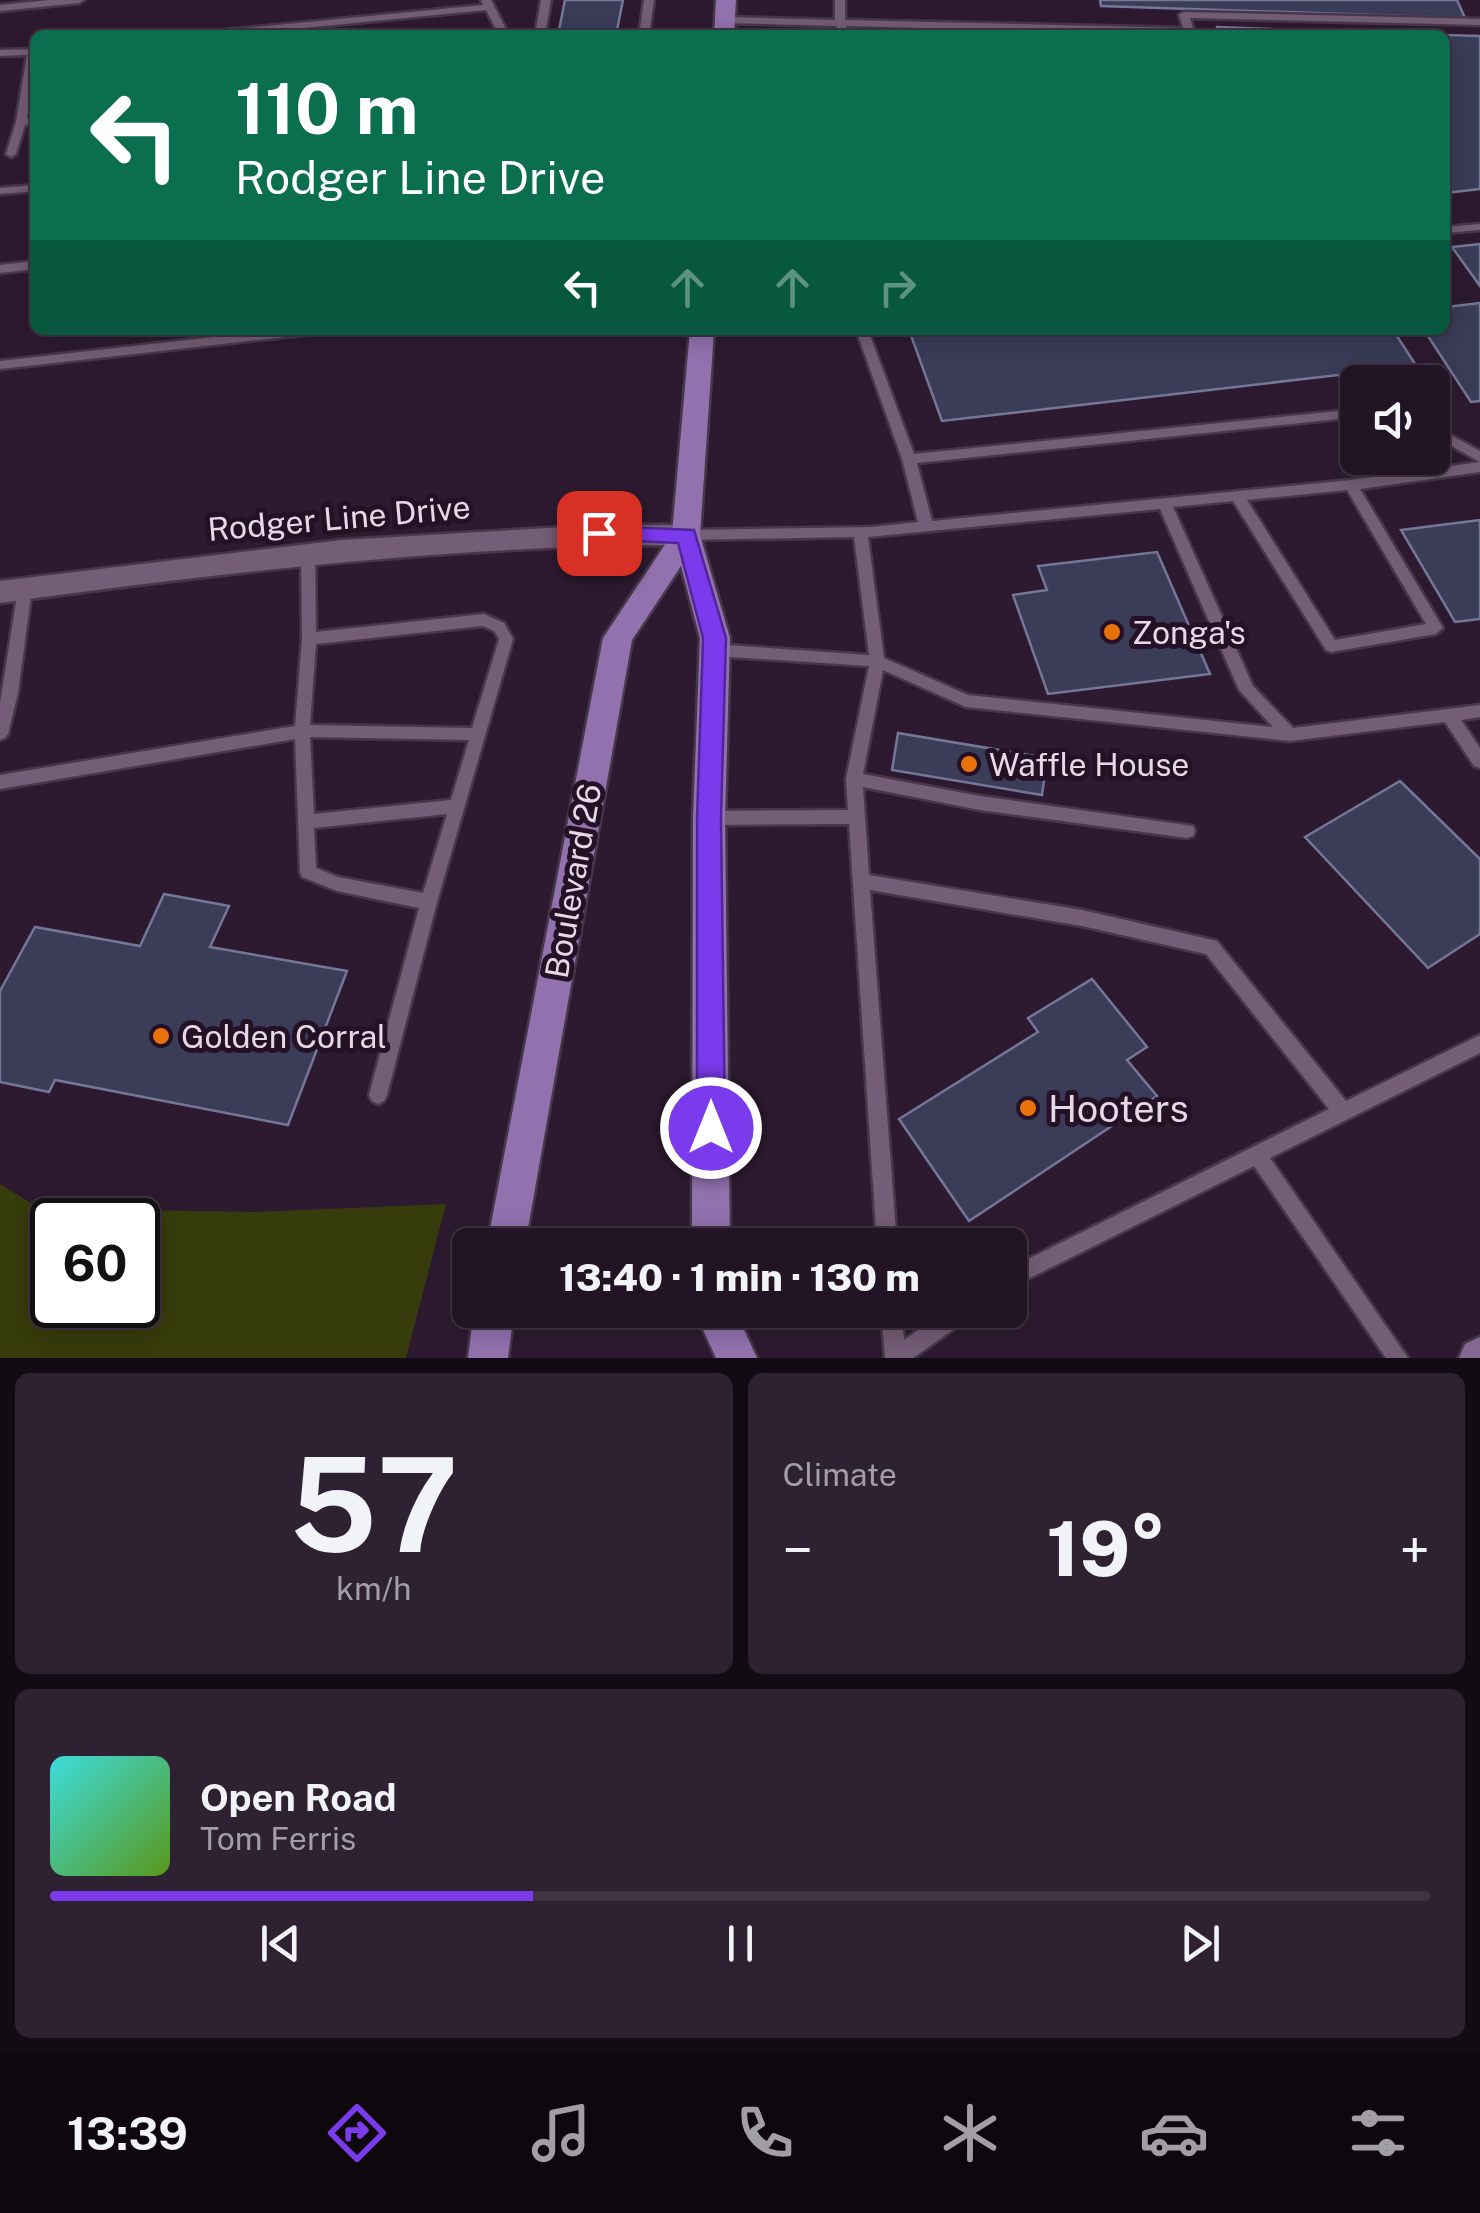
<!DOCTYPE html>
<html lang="en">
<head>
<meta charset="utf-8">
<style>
  :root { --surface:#221424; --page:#2e2131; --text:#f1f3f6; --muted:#a29ea6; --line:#3f3341; --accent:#7c3aed }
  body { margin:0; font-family:"Public Sans",sans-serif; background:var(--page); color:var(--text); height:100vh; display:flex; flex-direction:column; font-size:38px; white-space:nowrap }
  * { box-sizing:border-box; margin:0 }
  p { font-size:32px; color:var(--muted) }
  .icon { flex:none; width:55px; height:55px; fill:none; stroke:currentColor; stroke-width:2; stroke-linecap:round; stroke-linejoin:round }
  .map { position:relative; height:1358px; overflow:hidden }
  .drawer { display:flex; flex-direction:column; gap:15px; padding:15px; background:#130b14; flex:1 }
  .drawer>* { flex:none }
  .top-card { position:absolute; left:30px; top:30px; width:1420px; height:305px; border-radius:15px; box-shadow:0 5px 25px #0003,0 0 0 2px var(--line); background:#0b6e4f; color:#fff; overflow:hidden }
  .buttons { position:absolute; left:1340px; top:365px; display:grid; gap:20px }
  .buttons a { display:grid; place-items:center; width:110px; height:110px; border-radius:15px; background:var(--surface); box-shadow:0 5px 25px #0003,0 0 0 2px var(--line); font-size:50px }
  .speed { position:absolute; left:30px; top:1198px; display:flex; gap:20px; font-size:50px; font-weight:700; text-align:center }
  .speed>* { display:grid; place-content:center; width:130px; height:130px; border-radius:50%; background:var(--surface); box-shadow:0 5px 25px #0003,0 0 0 2px var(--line); line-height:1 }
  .speed .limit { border:5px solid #111; border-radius:15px; background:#fff; color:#111 }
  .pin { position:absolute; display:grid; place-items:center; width:85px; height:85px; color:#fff; margin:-42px; border-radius:20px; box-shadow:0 5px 15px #0006 }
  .me { position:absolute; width:110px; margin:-55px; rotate:0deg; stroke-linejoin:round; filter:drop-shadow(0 0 8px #0008) }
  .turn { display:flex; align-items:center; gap:35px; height:210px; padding:0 40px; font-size:45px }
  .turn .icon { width:130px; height:130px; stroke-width:2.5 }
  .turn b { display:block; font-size:70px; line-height:85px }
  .lanes { display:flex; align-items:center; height:95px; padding:0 40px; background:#0003; justify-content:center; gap:50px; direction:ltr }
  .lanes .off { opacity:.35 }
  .big { font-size:75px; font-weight:800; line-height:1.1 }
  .drawer .tile { flex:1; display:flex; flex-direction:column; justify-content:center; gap:15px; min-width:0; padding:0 35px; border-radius:15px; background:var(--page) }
  .drawer .dial { align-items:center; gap:0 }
  .dial b { font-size:130px; line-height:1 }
  .song { display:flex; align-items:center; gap:30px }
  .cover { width:120px; height:120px; border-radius:15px; background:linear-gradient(135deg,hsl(180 70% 55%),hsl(90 70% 35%)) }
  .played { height:10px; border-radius:5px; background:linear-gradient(90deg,var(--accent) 35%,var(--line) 35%) }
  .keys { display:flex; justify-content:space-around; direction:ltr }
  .heat { display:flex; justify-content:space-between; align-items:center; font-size:55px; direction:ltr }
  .drawer .tiles { flex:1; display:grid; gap:15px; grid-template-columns:1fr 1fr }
  .tile:last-child { grid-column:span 2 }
  .trip { position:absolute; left:452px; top:1228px; width:575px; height:100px; border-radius:15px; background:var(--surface); box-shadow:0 5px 25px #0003,0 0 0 2px var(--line); font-weight:800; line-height:100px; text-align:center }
  .tabs { display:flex; height:160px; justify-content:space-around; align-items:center; background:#0e080e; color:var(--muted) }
  .tabs .icon { width:70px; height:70px }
  .tabs .active { color:var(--accent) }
  .tabs b { font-size:45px; color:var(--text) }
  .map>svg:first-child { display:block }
  .green { fill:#363c0b; fill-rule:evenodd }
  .building { fill:#3a3c58; stroke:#747797; stroke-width:2.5 }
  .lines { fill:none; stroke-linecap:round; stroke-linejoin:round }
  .service-casing { stroke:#47374a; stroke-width:5 }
  .tertiary-casing { stroke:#47374a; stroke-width:5 }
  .secondary-casing { stroke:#47374a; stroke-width:5 }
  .primary-casing { stroke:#47374a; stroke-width:5 }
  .service { fill:#745d76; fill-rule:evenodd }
  .tertiary { fill:#745d76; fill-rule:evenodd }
  .secondary { fill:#836892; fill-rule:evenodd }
  .primary { fill:#9172ae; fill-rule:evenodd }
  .route { fill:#7c3aed; stroke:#51269a; stroke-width:2.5 }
  .food-dot { fill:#e8710a; stroke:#241126; stroke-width:4 }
  .labels { text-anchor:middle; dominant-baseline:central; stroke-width:10; stroke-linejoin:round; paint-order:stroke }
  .street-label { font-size:32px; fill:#e6d9e7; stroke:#241126 }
  .poi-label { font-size:32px; fill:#e6d9e7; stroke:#241126; text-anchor:start }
  .near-poi-label { font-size:38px; fill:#e6d9e7; stroke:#241126; text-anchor:start }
</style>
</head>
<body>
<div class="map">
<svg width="1480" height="1358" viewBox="0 0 1480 1358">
  <rect width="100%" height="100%" fill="#2e1a30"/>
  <!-- green -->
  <path class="green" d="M0,1184L39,1208L255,1212L446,1204L406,1358H0ZM52,1220H138V1305H52Z"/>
  <!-- building -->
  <path class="building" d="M565,0H623L616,35H558Z
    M1100,0H1457L1465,18L1101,6Z
    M1217,27L1437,35H1218Z
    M1445,35L1480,36V189L1445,193Z
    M1480,244V286L1452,247Z
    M1480,303V401L1471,402L1424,330H1445V307Z
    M909,330H1393L1421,373L1388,376L1392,382H1361L1355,373L942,421Z
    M1480,520V619L1455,622L1401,530Z
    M1157,552L1210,674L1048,694L1013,595L1047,590L1038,566Z
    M898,733L1047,758L1042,795L892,770Z
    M1400,781L1480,859V934L1428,968L1305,837Z
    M164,894L229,906L210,947L347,971L288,1125L55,1080L49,1092L0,1082V991L35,927L140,946Z
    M1092,979L1147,1047L1127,1060L1157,1096L969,1221L899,1119L1038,1032L1028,1018Z"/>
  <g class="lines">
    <!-- service casing -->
    <g class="service-casing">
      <path id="service" d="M50,0H84L79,3L0,11V5Z
        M481,0H491L509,35H499L486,10L234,35H199L204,32L483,5Z
        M541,0H551L545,35H535Z
        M644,0H654L649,35H639Z
        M835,0H845V20L1183,28L1179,15L1184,12L1480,19V25L1190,18L1195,35L846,26L851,35H841L836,26L725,23L720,20L725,17L835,20Z
        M35,49V70L27,118H35V124L25,125L16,154L11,157L6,154L16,122L27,55L0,56V50Z
        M35,185V191L0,194V188Z
        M1480,224V230L1445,233V227Z
        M35,261V269L0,273V265Z
        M276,330H318L312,334L0,369V361Z
        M856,330H868L914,454L1358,409V417L917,463L932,521L1351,480L1480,462V472L1360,489L1443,628L1436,634L1331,652L1326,650L1233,501L1173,507L1253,686L1293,728L1480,705V717L1461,720L1480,748V768L1474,766L1445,722L1290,741L966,707L883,670L863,774L980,796L1193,826L1195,831L1193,836L1187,838L980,810L863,787L869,875L1082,910L1217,941L1346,1101L1480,1035V1053L1270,1158L1408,1358H1386L1254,1166L1010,1288V1268L1329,1109L1206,954L1082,926L870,890L897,1245H877L849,824L709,825L703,823L701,818L703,813L709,811L848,810L846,779L869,666L714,656L709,654L707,650L709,646L714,644L869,655L854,537L686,540L679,535L686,530L872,527L918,522L902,459ZM1347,490L1426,624L1335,640L1247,500ZM1160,509L1239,690L1273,727L968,695L884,658L868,537Z
        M1432,425L1480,451V462L1432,435Z
        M308,546L315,551L316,632L484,614L504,623L513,639L437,902L387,1095L384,1101L378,1104L372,1101L369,1095L419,908L337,891L302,877L300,872L295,739L0,789V775L295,726L302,639L301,551ZM483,626L494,631L499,639L472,728L310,725L316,644ZM310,737L469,740L451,800L314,814ZM447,814L423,893L338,877L316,868L314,828Z
        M25,584L32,589L18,693L8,734L5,738L0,740V703L18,589Z
        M881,1310H901L904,1340L947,1310H974L971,1317L913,1358H885Z"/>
    </g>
    <!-- tertiary casing -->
    <g class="tertiary-casing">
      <path id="tertiary" d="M600,525H686L696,528L700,535L696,542L686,545C455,545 228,572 0,603V581L342,540Z"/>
    </g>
    <!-- secondary casing -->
    <g class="secondary-casing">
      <path id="secondary" d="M1480,1337V1358H1459L1465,1344Z"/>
    </g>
    <!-- primary casing -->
    <g class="primary-casing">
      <path id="primary" d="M716,0H736L734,35H714Z
        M690,330H714L700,535L730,638L725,818L730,1245H692L693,818L700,638L681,566L632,640L525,1245H487L603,638L672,534Z
        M474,1310H514L508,1358H468Z
        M694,1310H735L757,1358H716Z"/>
    </g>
    <!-- service -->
    <use href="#service" class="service"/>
    <!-- tertiary -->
    <use href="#tertiary" class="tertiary"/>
    <!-- secondary -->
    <use href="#secondary" class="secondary"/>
    <!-- primary -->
    <use href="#primary" class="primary"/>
  </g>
  <!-- route -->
  <path class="route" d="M599,526L694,530L726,638L721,818L725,1128L721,1137L711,1141L701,1137L697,1128V818L703,638L678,543L592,539L589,533Z"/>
  <!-- markers -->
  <g class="food-dot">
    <circle cx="1112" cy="632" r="10"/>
    <circle cx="969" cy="764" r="10"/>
    <circle cx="161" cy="1036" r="10"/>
    <circle cx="1028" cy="1108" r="10"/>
  </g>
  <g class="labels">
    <!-- street labels -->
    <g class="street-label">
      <text transform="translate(339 518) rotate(-5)">Rodger Line Drive</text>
      <text transform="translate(573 881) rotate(-80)">Boulevard 26</text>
    </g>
    <!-- poi labels -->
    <g class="poi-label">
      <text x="1132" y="632">Zonga's</text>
      <text x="989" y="764">Waffle House</text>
      <text x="181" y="1036">Golden Corral</text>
    </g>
    <!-- near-poi labels -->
    <g class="near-poi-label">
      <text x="1048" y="1108">Hooters</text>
    </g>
  </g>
</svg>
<div class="buttons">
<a><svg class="icon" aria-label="sound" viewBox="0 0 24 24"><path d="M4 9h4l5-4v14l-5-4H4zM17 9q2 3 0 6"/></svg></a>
</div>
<div class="speed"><div class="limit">60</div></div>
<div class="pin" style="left:599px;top:533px;background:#d93025"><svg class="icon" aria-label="arrive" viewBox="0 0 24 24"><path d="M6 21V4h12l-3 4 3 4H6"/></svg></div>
<svg class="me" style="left:711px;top:1128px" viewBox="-20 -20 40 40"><circle r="17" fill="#7c3aed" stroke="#fff" stroke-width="3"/><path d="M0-11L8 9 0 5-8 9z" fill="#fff"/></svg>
<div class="trip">13:40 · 1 min · 130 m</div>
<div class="top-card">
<div class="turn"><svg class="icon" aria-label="left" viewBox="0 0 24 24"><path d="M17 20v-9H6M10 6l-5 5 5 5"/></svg><div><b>110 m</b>Rodger Line Drive</div></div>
<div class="lanes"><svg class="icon" aria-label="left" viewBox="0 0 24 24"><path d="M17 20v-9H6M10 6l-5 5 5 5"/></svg><svg class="icon off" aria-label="ahead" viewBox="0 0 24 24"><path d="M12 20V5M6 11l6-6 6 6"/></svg><svg class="icon off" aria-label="ahead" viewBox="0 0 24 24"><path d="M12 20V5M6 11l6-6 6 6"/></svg><svg class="icon off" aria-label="right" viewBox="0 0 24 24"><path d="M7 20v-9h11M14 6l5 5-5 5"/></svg></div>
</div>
</div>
<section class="drawer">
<div class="tiles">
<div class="tile dial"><b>57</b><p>km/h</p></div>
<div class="tile"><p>Climate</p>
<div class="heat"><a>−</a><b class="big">19°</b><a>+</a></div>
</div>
<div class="tile">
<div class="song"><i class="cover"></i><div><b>Open Road</b><p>Tom Ferris</p></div></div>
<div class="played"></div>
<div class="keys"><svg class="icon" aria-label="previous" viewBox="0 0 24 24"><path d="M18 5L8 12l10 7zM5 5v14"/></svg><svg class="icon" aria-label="pause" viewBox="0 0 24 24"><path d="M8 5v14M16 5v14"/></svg><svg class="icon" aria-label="next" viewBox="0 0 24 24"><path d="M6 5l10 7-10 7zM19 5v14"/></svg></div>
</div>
</div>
</section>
<nav class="tabs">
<b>13:39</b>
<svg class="icon active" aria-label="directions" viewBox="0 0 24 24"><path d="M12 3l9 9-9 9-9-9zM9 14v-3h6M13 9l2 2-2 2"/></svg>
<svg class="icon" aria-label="music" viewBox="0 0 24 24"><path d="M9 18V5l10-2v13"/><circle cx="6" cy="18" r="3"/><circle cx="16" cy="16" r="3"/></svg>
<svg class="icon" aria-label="phone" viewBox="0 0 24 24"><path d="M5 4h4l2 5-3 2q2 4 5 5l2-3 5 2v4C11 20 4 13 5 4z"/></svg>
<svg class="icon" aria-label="climate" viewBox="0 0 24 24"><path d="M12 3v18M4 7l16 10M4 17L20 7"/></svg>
<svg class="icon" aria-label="car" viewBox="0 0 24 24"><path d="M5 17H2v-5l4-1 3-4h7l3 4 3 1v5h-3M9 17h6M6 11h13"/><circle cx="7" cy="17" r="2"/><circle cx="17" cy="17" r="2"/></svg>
<svg class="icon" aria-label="filters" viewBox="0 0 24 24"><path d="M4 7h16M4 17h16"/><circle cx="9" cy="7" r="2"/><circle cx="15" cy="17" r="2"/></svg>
</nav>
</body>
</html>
